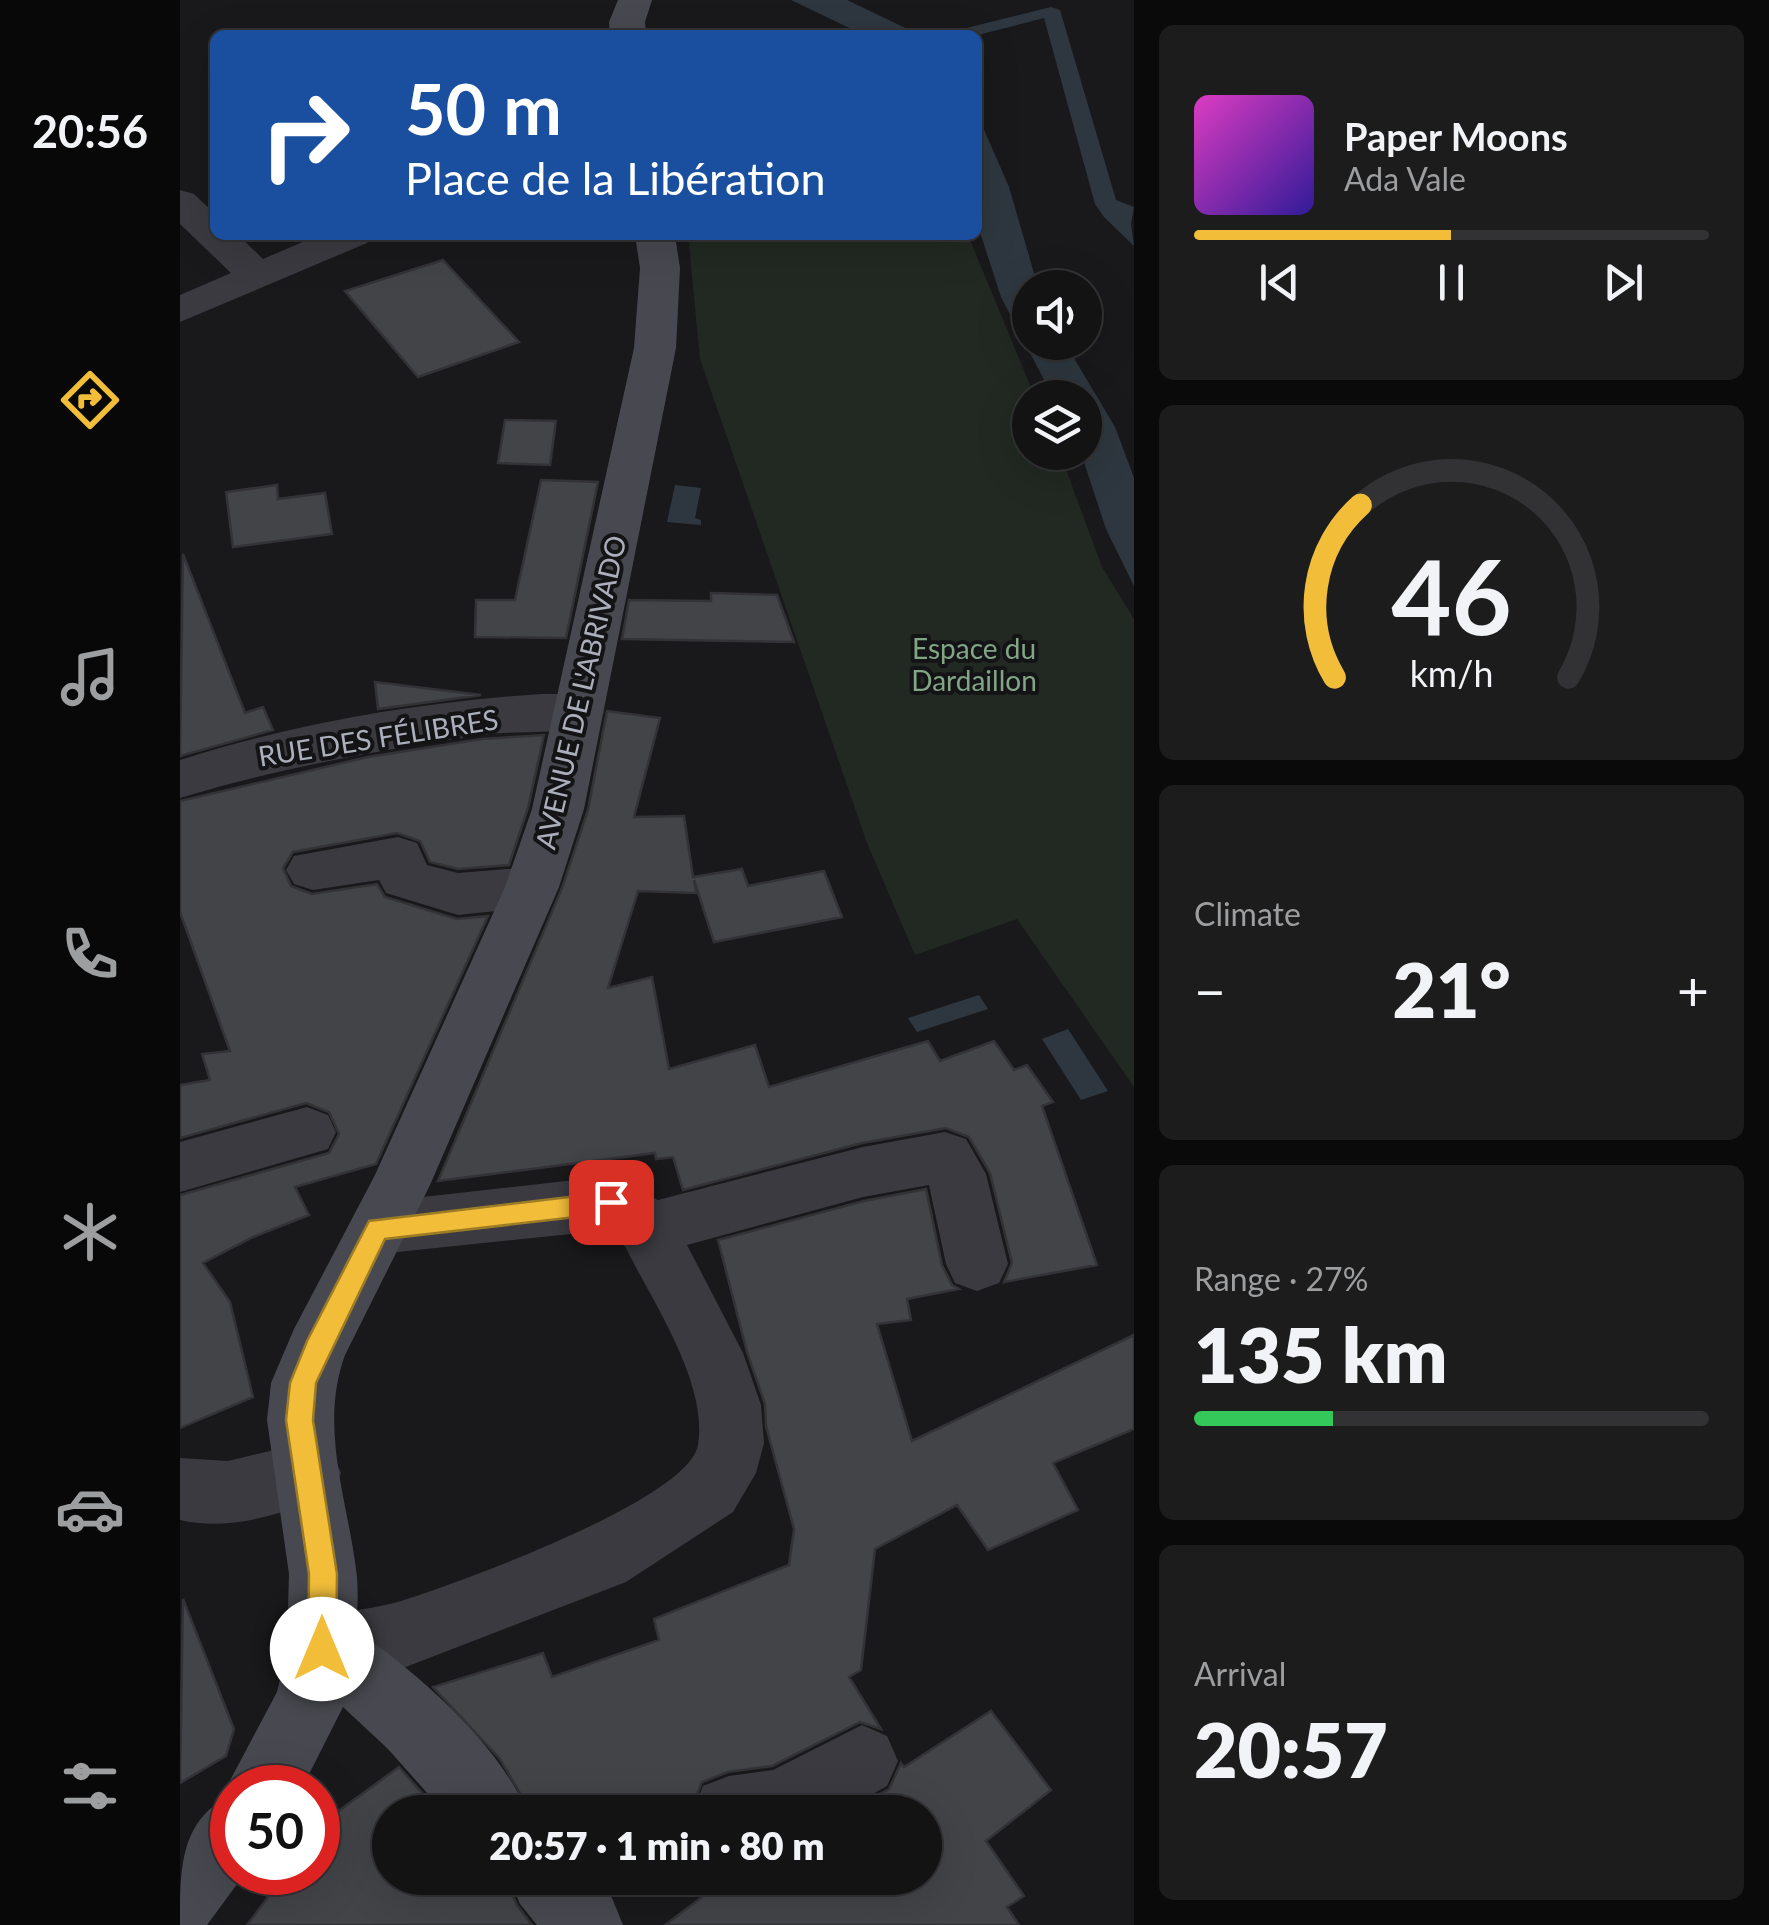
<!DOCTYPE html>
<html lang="en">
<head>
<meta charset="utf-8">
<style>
  :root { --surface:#131314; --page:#1c1c1d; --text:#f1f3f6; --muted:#9d9ea0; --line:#323234; --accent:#f2be3a }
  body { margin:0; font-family:Lato,sans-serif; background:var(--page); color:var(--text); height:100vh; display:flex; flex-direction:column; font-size:38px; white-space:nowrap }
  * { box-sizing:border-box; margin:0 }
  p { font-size:32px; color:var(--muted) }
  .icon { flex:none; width:55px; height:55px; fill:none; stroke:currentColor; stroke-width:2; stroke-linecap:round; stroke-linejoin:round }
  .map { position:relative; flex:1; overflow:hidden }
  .panel { display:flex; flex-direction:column; gap:25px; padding:25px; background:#0a0a0b; width:635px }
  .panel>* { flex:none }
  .top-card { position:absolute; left:30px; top:30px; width:772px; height:210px; border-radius:15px; box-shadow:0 10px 40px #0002,0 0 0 2px var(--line); background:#1a4fa0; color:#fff; overflow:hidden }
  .controls { position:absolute; left:832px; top:270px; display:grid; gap:20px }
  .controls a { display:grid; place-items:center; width:90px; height:90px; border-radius:50%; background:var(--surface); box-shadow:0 10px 40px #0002,0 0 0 2px var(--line); font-size:50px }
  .speed { position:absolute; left:30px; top:1765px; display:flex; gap:20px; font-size:50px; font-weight:700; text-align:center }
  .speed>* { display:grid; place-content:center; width:130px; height:130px; border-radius:50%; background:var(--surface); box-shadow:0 10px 40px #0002,0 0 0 2px var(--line); line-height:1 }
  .speed .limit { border:15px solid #d22; background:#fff; color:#111 }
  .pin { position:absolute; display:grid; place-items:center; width:85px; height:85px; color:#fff; margin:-42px; border-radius:20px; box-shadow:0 5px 15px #0006 }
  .me { position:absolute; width:110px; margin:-55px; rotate:0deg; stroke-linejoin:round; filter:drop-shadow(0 0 8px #0008) }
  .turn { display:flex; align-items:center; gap:35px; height:210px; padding:0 30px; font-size:45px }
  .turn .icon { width:130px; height:130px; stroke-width:2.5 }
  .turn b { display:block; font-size:70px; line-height:85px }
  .big { font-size:75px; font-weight:800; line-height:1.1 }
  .panel .card { flex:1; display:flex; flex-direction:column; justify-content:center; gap:15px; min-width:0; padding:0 35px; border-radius:15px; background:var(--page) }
  .panel .dial { align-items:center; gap:0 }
  .dial svg { height:260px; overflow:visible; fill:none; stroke:var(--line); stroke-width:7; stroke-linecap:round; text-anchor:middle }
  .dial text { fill:var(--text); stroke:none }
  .song { display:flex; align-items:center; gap:30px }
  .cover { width:120px; height:120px; border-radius:15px; background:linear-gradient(135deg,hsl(310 70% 55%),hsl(250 70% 35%)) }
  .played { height:10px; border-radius:5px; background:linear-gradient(90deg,var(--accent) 50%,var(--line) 50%) }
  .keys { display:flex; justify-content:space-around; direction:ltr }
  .heat { display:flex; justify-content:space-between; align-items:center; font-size:55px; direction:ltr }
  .charge { height:15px; border-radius:8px; background:linear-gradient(90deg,#34c759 27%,var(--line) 0) }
  .trip { position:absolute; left:192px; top:1795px; width:570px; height:100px; border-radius:50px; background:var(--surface); box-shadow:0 10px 40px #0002,0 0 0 2px var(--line); font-weight:800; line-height:100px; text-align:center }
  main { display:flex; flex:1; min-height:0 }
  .menu { display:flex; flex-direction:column; width:180px; justify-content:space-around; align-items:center; background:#080808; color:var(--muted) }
  .menu .icon { width:70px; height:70px }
  .menu .selected { color:var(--accent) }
  .menu b { font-size:45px; color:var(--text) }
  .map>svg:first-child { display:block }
  .green { fill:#212922 }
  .water { fill:#2e373f }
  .building { fill:#434448; stroke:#333337; stroke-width:2.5 }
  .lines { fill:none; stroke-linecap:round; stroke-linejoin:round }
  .street { fill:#3a3a40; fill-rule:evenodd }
  .secondary { fill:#484950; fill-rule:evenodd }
  .route { fill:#f2be3a; stroke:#9d7c26; stroke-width:2.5 }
  .labels { text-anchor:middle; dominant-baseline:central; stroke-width:8; stroke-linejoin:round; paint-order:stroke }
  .park-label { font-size:28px; fill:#82a586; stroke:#141416 }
  .street-label { font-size:28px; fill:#abafbb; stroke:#141416 }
</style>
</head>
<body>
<main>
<nav class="menu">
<b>20:56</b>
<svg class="icon selected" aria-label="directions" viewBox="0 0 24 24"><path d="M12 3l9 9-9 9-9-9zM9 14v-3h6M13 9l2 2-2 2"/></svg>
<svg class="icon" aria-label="music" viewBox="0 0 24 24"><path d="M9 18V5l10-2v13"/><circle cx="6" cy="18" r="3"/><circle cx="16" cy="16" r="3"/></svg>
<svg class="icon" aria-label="phone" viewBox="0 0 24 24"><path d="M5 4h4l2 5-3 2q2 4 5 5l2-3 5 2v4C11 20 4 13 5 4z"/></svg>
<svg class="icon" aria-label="climate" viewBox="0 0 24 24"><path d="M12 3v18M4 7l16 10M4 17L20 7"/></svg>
<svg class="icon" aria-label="car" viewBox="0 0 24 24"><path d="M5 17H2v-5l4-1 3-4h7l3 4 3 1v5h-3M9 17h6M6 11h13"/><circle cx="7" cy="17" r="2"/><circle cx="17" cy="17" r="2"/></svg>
<svg class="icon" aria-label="filters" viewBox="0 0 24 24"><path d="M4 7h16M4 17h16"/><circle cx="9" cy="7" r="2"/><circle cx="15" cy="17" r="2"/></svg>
</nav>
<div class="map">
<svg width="954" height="1925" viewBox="0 0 954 1925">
  <rect width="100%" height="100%" fill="#19191b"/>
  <!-- green -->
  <path class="green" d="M508,235H788L855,397L850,398V452L880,453L922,567L954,619V1087L837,919L735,955L687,843L520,359Z"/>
  <!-- water -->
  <path class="water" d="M611,0H667L740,35H684Z
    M871,7L880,10L936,200L954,207L951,224L954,246L924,217L915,204L864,18L798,35H758Z
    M798,93L802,125L829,187L858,287L850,288V342L885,343L935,427L954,478V586L926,529L901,453L905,452V398L873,397L821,297L798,226Z
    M495,485L521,488L515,518L521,520V525L487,522Z
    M799,995L808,1009L737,1032L728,1018Z
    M888,1029L928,1091L901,1100L862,1039Z"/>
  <!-- building -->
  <path class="building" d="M263,260L339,342L238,377L165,291Z
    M325,420L376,421L370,465L318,463Z
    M361,480L418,482L386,638L295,637L296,600H335Z
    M97,485L98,499L145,493L152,534L53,547L46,492Z
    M3,554L65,713L83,707L93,730L0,756Z
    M531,593L597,595L614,642L442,639L449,600L531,601Z
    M195,682L301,695L198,709Z
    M427,711L480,718L454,817L504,816L513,877L562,869L568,886L644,871L662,917L534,942L514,880L516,893L458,891L428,988L472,977L489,1069L575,1045L589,1087L748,1041L760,1061L814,1041L834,1070L847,1065L873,1102L862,1106L917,1265L824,1282L832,1263L810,1173L789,1137L766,1128L682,1143L503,1190L493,1157L476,1159L475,1153L258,1181L382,888L408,810Z
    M364,735L348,808L329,865L278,869L250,862L240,841L217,833L113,852L103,868L111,886L132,894L197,884L205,897L277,919L308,916L196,1164L115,1187L129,1215L73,1237L23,1263L50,1302L73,1397L0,1428V1195L149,1153L159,1134L149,1112L126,1103L0,1138V1085L30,1080L22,1054L50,1051L0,912V801L188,757L302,739Z
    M746,1189L762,1265L772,1285L779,1289L727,1299L731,1320L697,1324L732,1441L954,1335V1429L873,1463L898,1510L808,1550L777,1505L695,1549L681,1670L669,1677L701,1729L680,1722L592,1766L548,1772L522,1782L510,1812H351L320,1759L253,1687L363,1653L372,1677L479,1640L474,1619L609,1565L614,1529L586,1426L585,1404L567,1352L538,1240L684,1201Z
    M3,1599L54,1729L46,1756L0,1783Z
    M811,1711L871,1790L806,1841L844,1896L827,1907L839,1925H485L547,1878H745V1812H667L709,1789L721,1763L724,1767Z
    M219,1767L259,1812H210V1878H325L337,1905L352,1925H67L88,1897L73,1872H138V1826Z"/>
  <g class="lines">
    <!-- street -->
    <path class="street" d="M0,190L14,194L35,214V235H58L83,259L139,235H193L187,243L0,322V295L51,273L0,224Z
      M361,694H399L417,699L424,712L417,725C381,735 339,730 302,735C199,750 99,768 0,798V760C115,723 241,702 361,694Z
      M218,837L237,843L247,865L278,873L352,867L371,873L379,887L371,901L352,907L278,915L206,893L199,880L133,890L114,884L106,870L114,856Z
      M127,1107L148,1115L156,1132L148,1149L0,1192V1142Z
      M765,1132L786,1139L806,1174L828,1264L819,1283L797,1291L775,1283L766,1264L749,1185L683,1197L507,1245L563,1353L581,1405L584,1443L576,1473L553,1512L446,1582L218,1670L142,1683L117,1673L107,1649L117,1625C151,1611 187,1611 221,1601C275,1584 509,1500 518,1445C528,1382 473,1303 446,1248L430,1230L198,1254L177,1247L168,1228L177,1209L198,1202L431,1176L478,1200L683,1147Z
      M128,1442L151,1451L161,1473L151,1495C104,1513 50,1532 0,1520V1458L48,1461Z
      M682,1725L707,1736L718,1761L707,1786L660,1812H513L523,1786L549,1776L593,1770Z"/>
    <!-- secondary -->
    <path class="secondary" d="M438,0H472L465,22L466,35H430L429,22Z
      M455,235H495L500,268L496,348L404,809L379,887L250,1185L165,1355C139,1426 167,1498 176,1569C179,1589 177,1611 177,1631C237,1672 320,1745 347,1812H264L208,1749L163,1707L122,1788H52V1872H66L27,1925H0C0,1868 0,1822 49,1796L46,1788L97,1692L107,1649L109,1574L87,1420L91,1383L114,1329L195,1175L325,887L352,809L454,348L460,268Z
      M329,1878H414L432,1898L443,1925H357L340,1904Z"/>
  </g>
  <!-- route -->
  <path class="route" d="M431,1192L440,1195L443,1202L440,1210L431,1213L205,1239L136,1383L133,1420L157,1574L156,1649L152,1659L142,1663L132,1659L128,1649L129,1574L106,1420L110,1383L127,1341L189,1221Z"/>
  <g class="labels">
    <!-- park labels -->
    <g class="park-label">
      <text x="794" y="648">Espace du<tspan x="794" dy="32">Dardaillon</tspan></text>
    </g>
    <!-- street labels -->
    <g class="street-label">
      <text transform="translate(400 692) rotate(-77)">AVENUE DE L'ABRIVADO</text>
      <text transform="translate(198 737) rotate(-9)">RUE DES FÉLIBRES</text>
    </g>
  </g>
</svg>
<div class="controls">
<a><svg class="icon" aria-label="sound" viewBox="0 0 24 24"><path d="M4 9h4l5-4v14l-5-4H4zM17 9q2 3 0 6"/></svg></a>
<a><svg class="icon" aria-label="layers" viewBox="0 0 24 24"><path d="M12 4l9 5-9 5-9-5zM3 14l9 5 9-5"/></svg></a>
</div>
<div class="speed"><div class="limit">50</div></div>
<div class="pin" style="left:431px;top:1202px;background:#d93025"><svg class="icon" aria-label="arrive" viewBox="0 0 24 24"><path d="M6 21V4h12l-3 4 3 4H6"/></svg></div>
<svg class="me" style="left:142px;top:1649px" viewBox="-20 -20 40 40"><circle r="19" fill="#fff"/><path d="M0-13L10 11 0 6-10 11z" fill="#f2be3a"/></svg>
<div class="trip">20:57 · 1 min · 80 m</div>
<div class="top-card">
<div class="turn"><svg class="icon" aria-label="right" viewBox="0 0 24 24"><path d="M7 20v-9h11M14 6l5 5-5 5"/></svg><div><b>50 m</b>Place de la Libération</div></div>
</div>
</div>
<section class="panel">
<div class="card">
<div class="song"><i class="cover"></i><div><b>Paper Moons</b><p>Ada Vale</p></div></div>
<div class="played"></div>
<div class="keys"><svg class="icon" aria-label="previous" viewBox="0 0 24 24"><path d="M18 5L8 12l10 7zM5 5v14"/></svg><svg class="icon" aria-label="pause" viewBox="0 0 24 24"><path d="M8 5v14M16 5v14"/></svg><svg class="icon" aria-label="next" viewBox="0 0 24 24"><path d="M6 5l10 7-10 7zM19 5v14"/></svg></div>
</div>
<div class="card dial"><svg viewBox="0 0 100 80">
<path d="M14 69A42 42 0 1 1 86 69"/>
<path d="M14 69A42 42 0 0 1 22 16" stroke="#f2be3a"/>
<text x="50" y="56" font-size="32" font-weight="700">46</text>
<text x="50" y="72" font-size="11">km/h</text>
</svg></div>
<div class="card"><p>Climate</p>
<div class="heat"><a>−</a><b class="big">21°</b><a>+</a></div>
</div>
<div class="card"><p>Range · 27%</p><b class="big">135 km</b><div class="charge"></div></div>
<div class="card"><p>Arrival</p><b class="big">20:57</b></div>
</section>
</main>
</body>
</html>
